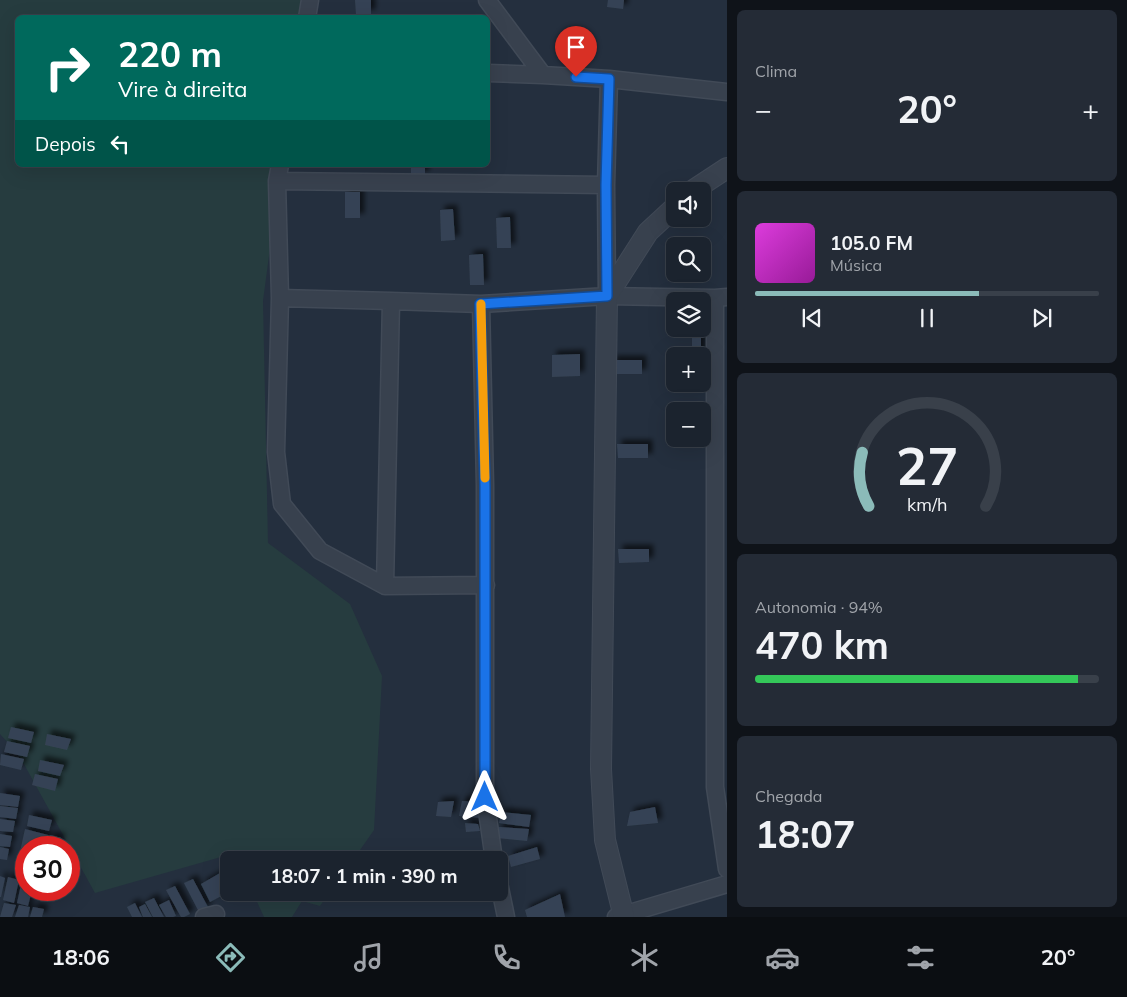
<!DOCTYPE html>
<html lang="pt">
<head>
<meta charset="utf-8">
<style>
  :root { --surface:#1b232e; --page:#242b36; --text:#f1f3f6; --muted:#a0a4aa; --line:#39404a; --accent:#8bbbb9 }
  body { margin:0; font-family:Mulish,sans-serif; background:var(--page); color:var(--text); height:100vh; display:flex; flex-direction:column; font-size:19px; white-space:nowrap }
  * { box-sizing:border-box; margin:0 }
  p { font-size:16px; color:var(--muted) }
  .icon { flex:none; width:28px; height:28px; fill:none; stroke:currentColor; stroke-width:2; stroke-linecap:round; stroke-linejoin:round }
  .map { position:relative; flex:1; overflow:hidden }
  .panel { display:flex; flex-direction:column; gap:10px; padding:10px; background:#0f1319; width:400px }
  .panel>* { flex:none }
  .guide { position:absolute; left:15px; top:15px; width:475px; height:152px; border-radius:8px; box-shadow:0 5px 20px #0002,0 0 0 1px var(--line); background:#00695c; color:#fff; overflow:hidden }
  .tools { position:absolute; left:666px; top:182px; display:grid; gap:10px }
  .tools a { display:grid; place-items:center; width:45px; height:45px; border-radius:8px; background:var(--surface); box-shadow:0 5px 20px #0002,0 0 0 1px var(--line); font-size:25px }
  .speed { position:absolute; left:15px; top:836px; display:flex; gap:10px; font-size:25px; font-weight:700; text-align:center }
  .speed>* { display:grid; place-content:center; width:65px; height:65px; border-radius:50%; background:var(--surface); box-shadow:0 5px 20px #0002,0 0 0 1px var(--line); line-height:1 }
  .speed .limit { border:8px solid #d22; background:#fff; color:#111 }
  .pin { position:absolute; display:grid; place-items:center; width:42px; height:42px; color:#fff; margin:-51px -21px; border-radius:50% 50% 50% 0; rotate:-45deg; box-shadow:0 0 5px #0007 }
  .pin .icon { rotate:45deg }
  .me { position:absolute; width:55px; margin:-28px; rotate:0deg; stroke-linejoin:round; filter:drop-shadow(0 0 4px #0008) }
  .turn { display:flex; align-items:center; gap:18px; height:105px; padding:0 20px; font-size:22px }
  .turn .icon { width:65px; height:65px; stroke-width:2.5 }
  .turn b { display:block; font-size:35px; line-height:42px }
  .then { display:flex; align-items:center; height:48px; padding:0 20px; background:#0003; gap:10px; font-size:19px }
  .big { font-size:38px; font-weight:700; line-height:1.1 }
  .panel .widget { flex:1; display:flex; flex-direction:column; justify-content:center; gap:8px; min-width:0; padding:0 18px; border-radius:8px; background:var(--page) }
  .panel .dial { align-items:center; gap:0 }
  .dial svg { height:130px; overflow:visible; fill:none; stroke:var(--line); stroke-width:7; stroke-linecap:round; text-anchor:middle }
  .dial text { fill:var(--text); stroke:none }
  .song { display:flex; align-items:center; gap:15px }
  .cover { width:60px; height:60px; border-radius:8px; background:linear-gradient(135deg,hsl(300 70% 55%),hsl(300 70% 35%)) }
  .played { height:5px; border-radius:2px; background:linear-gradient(90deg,var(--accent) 65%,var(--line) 65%) }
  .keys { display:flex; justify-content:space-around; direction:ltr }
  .heat { display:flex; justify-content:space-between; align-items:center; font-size:28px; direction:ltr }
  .charge { height:8px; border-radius:4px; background:linear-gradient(90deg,#34c759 94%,var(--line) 0) }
  .trip { position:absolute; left:220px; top:851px; width:288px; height:50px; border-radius:8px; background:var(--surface); box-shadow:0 5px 20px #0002,0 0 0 1px var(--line); font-weight:700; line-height:50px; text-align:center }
  .tabs { display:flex; height:80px; justify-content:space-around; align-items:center; background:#0b0e12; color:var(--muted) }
  .tabs .icon { width:35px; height:35px }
  .tabs .on { color:var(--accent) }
  .tabs b { font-size:22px; color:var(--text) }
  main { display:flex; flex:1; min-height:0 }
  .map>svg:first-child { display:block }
  .green { fill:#263c3f }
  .building { fill:#364354; filter:url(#shadow) }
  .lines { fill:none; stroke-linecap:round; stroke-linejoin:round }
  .minor-casing { stroke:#414a57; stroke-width:19 }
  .tertiary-casing { stroke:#414a57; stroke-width:22 }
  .minor { stroke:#38414e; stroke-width:16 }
  .tertiary { stroke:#38414e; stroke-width:20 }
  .route-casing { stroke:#114b97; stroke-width:12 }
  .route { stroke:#1a73e8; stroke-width:9 }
  .slow { stroke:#f59e0b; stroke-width:9 }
</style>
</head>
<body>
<main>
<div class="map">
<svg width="727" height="917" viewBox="0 0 727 917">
  <defs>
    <filter id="shadow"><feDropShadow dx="4.5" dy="-4.5" stdDeviation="2.5" flood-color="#0009"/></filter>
  </defs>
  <rect width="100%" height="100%" fill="#242f3e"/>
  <!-- green -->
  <path class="green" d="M0,0H302L299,17L18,18V165H281L263,301L268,543L350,604L382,676L374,830L353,860H239L235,853L95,893L19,755L0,734Z
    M253,893H329L320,906L302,901L292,917H264Z"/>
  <!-- building -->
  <path class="building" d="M355,0H371V14L356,15Z
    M608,0H624L623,9L607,7Z
    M411,165H425V175L411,176Z
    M345,192H360V218H345Z
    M453,209L455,240L441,241L440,210Z
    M510,217L511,248H497L496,218Z
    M483,254L484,285H470L469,255Z
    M692,329H701V356H692Z
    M580,354V376L552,377V355Z
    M611,360H642V374H612Z
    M617,444H648V458H618Z
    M618,549H649V562L619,563Z
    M11,727L34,732L31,743L8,738Z
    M47,734L71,739L67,750L45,745Z
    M7,741L30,746L27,757L4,752Z
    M1,754L24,759L21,770L0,765Z
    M40,760L64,765L60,776L38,771Z
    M35,774L58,779L55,791L32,785Z
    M0,793L20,796L18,807L0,805Z
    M454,801L451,817L436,816L438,802Z
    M462,801L483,802L481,818L459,816Z
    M0,806L18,808L16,819L0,817Z
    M655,807L658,823L627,826L630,812Z
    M501,812L531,815L529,827L499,823Z
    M29,815L52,820L49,831L27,826Z
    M0,819L15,821L13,832L0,831Z
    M465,823L478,824L480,831L466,832Z
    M499,827L529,829L527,841L497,838Z
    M25,829L48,835L45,848H26V853L20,852Z
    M0,834L12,836L10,847L0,846Z
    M50,835L61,838L58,848H47Z
    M0,847L9,849L7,860L0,859Z
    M537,847L540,859L511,867L508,856Z
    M220,873L229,892L210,902L201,884Z
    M0,876L5,878L1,897H0Z
    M8,877L19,880L14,903L3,900Z
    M193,879L208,907L199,912L184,883Z
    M22,880L26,881V890H32L28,906L17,903Z
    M175,886L190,914L184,917H181L166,890Z
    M35,890H47L45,899L34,896Z
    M560,894L565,917H527L525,910Z
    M154,898L164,917H153L145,902Z
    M169,900L176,916L173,917H166L159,905Z
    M4,903L16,905L12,917H0Z
    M135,903L142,917H132L127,907Z
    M145,904L152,917H143L139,907Z
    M19,905L30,907L28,917H15Z
    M33,907L44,909L42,917H30Z"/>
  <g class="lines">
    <!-- minor casing -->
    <g class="minor-casing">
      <path id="minor" d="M487,0L543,75L609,79L727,92
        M307,18L310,0
        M488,73L543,75
        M280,165L277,181L280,298L276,452L282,504L320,551L385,586L486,585
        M277,181L606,185
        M607,296L606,185L609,79
        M727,297L715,298V787L727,869
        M280,298L391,301
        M481,304L485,486V797L494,860
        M385,586L391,301L481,304L607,296L715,298
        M499,883L506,917
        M204,917L216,914
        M616,917L727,884"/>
    </g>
    <!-- tertiary casing -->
    <g class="tertiary-casing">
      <path id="tertiary" d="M692,191L727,168
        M624,917L605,840L601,769L607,296L648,232L675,207"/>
    </g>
    <!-- minor -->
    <use href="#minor" class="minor"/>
    <!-- tertiary -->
    <use href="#tertiary" class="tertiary"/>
  </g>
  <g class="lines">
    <!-- route casing -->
    <g class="route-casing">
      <path id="route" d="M485,797V486L480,304L607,296L606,185L609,79L576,77"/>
    </g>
    <!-- route -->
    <use href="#route" class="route"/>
    <!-- slow -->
    <path class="slow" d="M481,304L485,478"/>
  </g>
</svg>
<div class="tools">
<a><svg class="icon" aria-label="sound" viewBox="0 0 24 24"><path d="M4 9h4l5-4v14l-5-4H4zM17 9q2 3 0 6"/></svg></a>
<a><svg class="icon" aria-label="search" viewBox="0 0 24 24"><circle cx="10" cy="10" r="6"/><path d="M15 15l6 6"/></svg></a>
<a><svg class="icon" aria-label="layers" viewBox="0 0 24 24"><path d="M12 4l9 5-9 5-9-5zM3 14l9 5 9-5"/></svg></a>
<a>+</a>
<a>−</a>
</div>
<div class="speed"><div class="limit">30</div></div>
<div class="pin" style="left:576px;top:77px;background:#d93025"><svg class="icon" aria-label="arrive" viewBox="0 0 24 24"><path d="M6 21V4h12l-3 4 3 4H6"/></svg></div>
<svg class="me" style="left:485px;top:797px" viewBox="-20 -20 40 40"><path d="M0-17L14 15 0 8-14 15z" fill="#1a73e8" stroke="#fff" stroke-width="4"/></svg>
<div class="trip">18:07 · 1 min · 390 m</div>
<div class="guide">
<div class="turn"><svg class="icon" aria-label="right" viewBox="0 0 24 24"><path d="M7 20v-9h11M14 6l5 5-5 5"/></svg><div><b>220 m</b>Vire à direita</div></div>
<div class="then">Depois<svg class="icon" aria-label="left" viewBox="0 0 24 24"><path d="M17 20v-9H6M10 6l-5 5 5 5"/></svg></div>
</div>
</div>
<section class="panel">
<div class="widget"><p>Clima</p>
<div class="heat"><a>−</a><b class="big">20°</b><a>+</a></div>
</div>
<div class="widget">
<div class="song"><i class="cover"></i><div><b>105.0 FM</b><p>Música</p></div></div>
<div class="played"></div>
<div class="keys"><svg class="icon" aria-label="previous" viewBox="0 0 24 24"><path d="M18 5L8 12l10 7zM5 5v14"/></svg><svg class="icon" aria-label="pause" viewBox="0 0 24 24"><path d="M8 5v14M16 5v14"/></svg><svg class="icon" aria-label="next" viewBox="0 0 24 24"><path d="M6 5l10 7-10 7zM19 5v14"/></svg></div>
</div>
<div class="widget dial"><svg viewBox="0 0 100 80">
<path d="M14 69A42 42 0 1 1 86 69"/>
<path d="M14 69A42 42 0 0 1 10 36" stroke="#8bbbb9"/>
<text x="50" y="56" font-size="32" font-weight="700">27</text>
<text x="50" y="72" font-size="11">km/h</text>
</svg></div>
<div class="widget"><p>Autonomia · 94%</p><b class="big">470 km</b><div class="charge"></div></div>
<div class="widget"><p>Chegada</p><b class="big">18:07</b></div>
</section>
</main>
<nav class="tabs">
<b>18:06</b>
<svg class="icon on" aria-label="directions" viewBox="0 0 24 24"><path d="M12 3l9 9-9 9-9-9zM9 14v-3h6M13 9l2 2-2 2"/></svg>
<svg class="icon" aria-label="music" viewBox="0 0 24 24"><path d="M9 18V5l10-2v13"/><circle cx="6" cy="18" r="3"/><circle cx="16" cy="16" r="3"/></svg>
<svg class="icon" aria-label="phone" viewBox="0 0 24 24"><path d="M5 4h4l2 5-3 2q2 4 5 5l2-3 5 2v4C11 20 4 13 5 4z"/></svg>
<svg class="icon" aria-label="climate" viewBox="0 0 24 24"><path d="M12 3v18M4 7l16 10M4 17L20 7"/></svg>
<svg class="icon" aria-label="car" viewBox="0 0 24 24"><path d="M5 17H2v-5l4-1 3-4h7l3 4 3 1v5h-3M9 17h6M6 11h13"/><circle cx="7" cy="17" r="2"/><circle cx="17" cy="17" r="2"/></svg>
<svg class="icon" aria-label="filters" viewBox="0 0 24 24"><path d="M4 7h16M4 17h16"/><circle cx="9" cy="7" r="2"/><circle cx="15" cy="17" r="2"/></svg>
<b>20°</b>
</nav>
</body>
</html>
